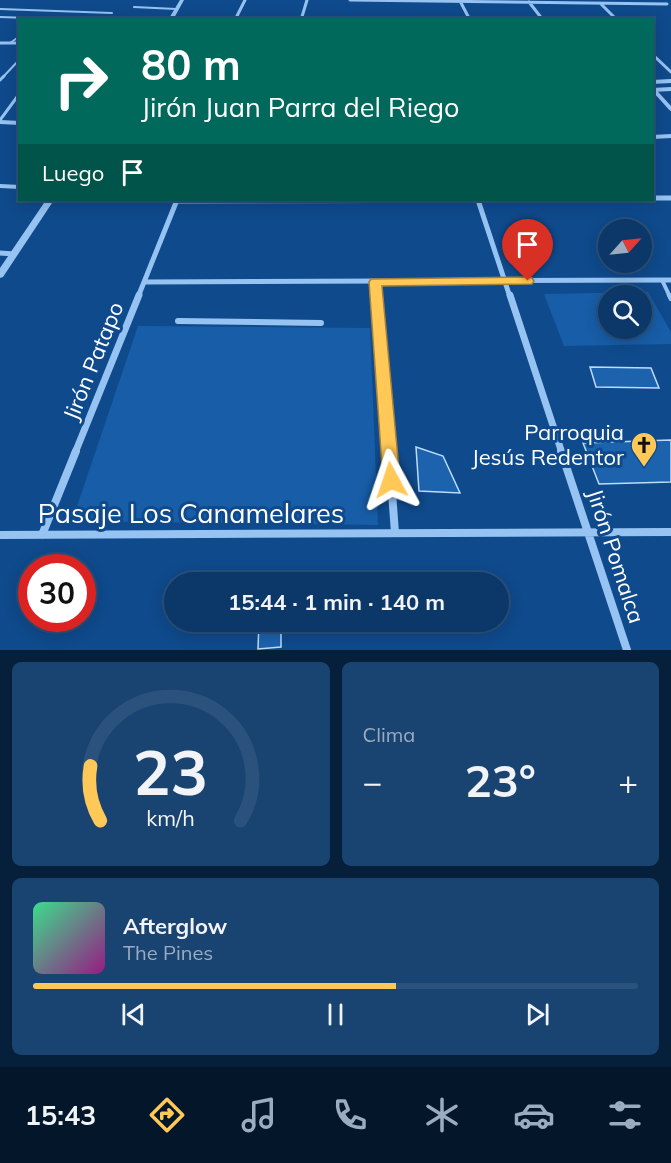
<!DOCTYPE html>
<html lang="es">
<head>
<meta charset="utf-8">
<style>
  :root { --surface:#0b3869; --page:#194371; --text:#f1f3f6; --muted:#9aacc0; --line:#2b527d; --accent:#ffc857 }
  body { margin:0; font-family:Mulish,sans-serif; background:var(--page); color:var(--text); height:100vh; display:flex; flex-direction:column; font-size:22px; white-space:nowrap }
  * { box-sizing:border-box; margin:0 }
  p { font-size:20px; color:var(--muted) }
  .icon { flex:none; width:33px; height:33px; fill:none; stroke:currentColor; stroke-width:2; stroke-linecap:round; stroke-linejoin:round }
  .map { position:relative; height:650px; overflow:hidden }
  .drawer { display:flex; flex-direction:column; gap:12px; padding:12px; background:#061f3a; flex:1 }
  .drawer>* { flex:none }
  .hud { position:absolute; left:18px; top:18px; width:636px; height:183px; border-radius:0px; box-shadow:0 3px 15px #0003,0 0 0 2px var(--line); background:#00695c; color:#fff; overflow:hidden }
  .needle { width:39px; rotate:63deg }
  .controls { position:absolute; left:598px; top:219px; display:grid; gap:12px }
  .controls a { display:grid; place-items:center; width:54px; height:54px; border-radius:50%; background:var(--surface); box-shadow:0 3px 15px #0003,0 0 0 2px var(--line); font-size:30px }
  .speed { position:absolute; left:18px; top:554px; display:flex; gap:12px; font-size:30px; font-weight:700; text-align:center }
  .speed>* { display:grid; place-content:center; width:78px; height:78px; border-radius:50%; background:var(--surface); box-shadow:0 3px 15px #0003,0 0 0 2px var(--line); line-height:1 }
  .speed .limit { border:9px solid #d22; background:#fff; color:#111 }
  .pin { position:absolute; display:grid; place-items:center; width:51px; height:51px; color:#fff; margin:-62px -26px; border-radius:50% 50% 50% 0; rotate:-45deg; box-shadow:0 0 6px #0007 }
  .pin .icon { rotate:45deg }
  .me { position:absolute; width:66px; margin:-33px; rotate:355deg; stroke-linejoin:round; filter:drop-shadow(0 0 4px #0008) }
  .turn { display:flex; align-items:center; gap:21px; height:126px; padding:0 24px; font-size:27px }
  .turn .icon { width:78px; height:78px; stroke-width:2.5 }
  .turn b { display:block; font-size:42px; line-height:51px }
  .then { display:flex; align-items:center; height:57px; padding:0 24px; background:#0003; gap:12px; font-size:22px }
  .big { font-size:45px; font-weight:700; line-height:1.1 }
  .drawer .tile { flex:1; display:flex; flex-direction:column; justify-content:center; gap:9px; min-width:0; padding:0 21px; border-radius:9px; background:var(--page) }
  .drawer .dial { align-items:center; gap:0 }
  .dial svg { height:156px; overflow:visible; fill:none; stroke:var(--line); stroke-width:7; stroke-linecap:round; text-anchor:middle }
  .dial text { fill:var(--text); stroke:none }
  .song { display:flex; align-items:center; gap:18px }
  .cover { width:72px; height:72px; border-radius:9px; background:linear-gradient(135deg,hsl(150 70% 55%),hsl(310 70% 35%)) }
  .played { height:6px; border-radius:3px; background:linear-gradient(90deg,var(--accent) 60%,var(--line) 60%) }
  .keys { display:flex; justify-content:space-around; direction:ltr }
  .heat { display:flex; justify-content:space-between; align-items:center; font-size:33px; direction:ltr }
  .drawer .tiles { flex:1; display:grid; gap:12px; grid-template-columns:1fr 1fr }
  .tile:last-child { grid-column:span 2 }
  .trip { position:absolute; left:164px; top:572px; width:345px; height:60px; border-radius:30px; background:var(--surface); box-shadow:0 3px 15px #0003,0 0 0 2px var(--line); font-weight:700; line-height:60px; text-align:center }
  .dock { display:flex; height:96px; justify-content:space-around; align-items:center; background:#04162a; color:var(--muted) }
  .dock .icon { width:42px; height:42px }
  .dock .active { color:var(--accent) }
  .dock b { font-size:27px; color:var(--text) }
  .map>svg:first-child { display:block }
  .green { fill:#175da7; fill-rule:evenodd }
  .building { fill:#1c62ac; stroke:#bddcfd; stroke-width:1.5 }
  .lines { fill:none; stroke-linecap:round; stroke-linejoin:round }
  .service-far3 { stroke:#96c3f2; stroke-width:2 }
  .service-far2 { stroke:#96c3f2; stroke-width:3 }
  .service-far1 { stroke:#96c3f2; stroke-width:4 }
  .service { stroke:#96c3f2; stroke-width:4.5 }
  .pedestrian { stroke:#96c3f2; stroke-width:6 }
  .minor-far4 { stroke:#96c3f2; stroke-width:3 }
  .minor-far3 { stroke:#96c3f2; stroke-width:4 }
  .minor-far2 { stroke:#96c3f2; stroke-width:5 }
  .minor-far1 { stroke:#96c3f2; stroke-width:7 }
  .minor { stroke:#96c3f2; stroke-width:8 }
  .tertiary { fill:#96c3f2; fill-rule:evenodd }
  .route { fill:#ffc857; stroke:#a68239; stroke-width:1.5 }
  .labels { text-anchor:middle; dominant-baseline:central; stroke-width:6; stroke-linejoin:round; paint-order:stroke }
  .street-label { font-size:22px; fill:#fff; stroke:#0f4a8c }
  .poi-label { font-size:22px; fill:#fff; stroke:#0f4a8c; text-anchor:end }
  .near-street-label { font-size:27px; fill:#fff; stroke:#0f4a8c }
</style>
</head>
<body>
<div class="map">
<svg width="671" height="650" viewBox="0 0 671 650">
  <rect width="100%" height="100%" fill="#0f4a8c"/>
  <!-- green -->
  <path class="green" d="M648,292L671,332V344L564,346L544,294ZM609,296H642V328H609Z
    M138,326L370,328L378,525L72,521Z"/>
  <!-- building -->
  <path class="building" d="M590,367L651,368L659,388L596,387Z
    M671,440V482L599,484L583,443Z
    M416,447L443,456L460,493L419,491Z
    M259,621H281V647L258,649Z"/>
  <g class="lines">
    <!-- service-far3 -->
    <path class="service-far3" d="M134,7L176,9
      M0,9L112,13
      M0,17L30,18
      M10,43L20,36
      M3,77L20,59"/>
    <!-- service-far2 -->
    <path class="service-far2" d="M0,80L4,76
      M0,120L20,93"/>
    <!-- service-far1 -->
    <path class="service-far1" d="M0,186L20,187
      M662,280L670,297"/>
    <!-- service -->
    <path class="service" d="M669,295L671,299"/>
    <!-- pedestrian -->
    <path class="pedestrian" d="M178,321L321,323"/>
    <!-- minor-far4 -->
    <path class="minor-far4" d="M350,0L667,4
      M460,1L470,20
      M529,2L543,20
      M600,3L617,20
      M235,20L245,0
      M301,20L307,0
      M0,43H20
      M652,54L671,72"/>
    <!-- minor-far3 -->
    <path class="minor-far3" d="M652,88L671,109
      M0,122L20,123
      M652,137L671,136"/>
    <!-- minor-far2 -->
    <path class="minor-far2" d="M652,198H671
      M478,200L510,297
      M176,201L591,200
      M0,253L14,254
      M144,282L671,280
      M376,282L377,297
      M138,297L177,200"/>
    <!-- minor-far1 -->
    <path class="minor-far1" d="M377,295L389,453
      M510,295L562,453
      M75,453L139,295"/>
    <!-- minor -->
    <path class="minor" d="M389,451L395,533
      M561,451L627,650
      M0,535L671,532
      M42,535L76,451"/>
    <!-- tertiary -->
    <path class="tertiary" d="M180,0H184L173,20H168Z
      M671,79V83L652,84V80Z
      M671,87V91L652,92V88Z
      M46,200H54L3,277L0,278V268Z"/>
  </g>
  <!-- route -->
  <path class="route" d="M528,277L532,278L534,281L532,284L382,286L400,480L397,486L391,488L385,486L383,480L369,282L371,279Z"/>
  <!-- icons -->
  <defs>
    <g id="church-pin" transform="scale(1.35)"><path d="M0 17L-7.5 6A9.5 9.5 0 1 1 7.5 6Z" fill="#ffc857" stroke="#0f4a8c"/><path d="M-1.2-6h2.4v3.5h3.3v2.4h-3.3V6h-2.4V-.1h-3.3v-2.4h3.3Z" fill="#111"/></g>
  </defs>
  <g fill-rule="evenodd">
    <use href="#church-pin" x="644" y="445"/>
  </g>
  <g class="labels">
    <!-- street labels -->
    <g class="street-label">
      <text transform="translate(93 361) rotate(-68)">Jirón Patapo</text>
      <text transform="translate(616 556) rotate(72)">Jirón Pomalca</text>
    </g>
    <!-- poi labels -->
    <g class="poi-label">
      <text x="624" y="432">Parroquia<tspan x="624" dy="25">Jesús Redentor</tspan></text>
    </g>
    <!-- near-street labels -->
    <g class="near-street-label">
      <text x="191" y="513">Pasaje Los Canamelares</text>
    </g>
  </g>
</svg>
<div class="controls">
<a><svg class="needle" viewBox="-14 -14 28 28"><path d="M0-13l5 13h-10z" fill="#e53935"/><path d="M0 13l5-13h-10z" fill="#9aacc0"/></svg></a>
<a><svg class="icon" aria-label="search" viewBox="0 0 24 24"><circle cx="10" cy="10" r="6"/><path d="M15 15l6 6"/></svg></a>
</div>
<div class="speed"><div class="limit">30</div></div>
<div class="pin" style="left:528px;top:281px;background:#d93025"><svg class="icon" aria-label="arrive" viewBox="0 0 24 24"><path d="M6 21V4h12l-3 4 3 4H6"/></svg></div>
<svg class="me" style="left:391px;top:480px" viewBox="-20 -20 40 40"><path d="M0-17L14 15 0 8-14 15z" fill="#ffc857" stroke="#fff" stroke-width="4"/></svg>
<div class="trip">15:44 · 1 min · 140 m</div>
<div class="hud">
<div class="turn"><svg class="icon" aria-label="right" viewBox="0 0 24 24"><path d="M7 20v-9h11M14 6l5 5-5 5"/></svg><div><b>80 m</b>Jirón Juan Parra del Riego</div></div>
<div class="then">Luego<svg class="icon" aria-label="arrive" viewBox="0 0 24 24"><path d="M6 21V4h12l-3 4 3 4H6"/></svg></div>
</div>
</div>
<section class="drawer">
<div class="tiles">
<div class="tile dial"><svg viewBox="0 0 100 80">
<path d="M14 69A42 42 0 1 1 86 69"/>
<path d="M14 69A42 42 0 0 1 9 41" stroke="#ffc857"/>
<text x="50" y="56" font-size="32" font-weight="700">23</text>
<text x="50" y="72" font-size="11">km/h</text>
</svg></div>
<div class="tile"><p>Clima</p>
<div class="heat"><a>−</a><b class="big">23°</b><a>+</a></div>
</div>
<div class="tile">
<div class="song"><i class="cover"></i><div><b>Afterglow</b><p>The Pines</p></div></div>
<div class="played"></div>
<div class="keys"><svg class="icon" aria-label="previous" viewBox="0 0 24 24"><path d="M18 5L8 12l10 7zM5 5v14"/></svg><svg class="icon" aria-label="pause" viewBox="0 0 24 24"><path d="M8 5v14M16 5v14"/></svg><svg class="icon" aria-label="next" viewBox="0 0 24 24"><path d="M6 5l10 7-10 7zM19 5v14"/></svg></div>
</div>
</div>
</section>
<nav class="dock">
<b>15:43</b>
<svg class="icon active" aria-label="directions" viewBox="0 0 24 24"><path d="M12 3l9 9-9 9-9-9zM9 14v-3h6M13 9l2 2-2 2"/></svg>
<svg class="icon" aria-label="music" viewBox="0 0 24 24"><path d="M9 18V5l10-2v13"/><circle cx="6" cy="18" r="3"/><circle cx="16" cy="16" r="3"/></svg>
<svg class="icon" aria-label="phone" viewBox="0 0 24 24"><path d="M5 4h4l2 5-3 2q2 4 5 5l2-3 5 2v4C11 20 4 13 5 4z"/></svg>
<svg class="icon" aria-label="climate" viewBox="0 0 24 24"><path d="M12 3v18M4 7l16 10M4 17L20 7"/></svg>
<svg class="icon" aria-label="car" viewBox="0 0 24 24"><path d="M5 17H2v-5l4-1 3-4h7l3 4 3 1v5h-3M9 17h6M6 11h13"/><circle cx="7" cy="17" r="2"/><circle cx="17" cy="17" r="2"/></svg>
<svg class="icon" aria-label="filters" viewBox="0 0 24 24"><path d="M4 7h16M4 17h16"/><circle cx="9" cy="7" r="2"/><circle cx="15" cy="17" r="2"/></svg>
</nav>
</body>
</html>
